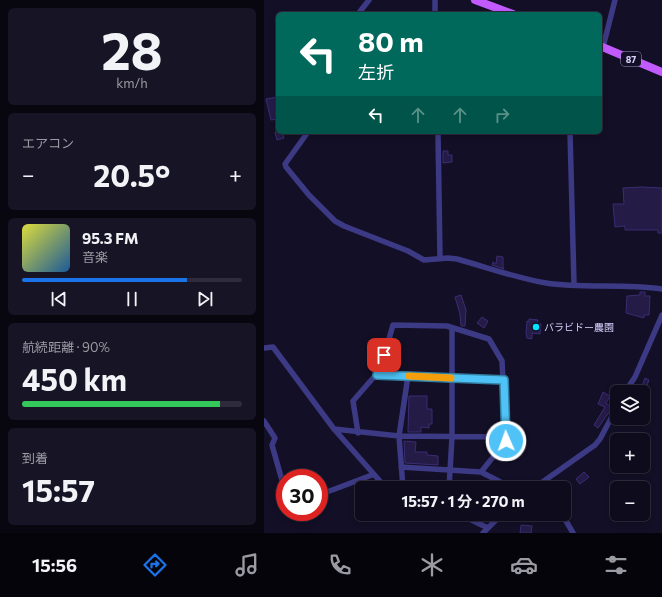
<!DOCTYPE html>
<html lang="ja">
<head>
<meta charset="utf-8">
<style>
  :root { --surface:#0e0b1c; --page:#171425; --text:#f1f3f6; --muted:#9b9ba3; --line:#2e2b3b; --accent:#1a73e8 }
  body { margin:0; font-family:Commissioner,"Noto Sans JP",sans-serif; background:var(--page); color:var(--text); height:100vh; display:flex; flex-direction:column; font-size:15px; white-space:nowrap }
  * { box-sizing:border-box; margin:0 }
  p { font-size:13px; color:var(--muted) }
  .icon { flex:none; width:22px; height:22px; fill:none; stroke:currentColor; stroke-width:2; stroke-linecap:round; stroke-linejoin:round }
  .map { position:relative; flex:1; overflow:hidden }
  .sheet { display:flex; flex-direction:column; gap:8px; padding:8px; background:#08060f; width:264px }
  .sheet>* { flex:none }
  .guide { position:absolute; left:12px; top:12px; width:326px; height:122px; border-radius:6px; box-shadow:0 2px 6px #0003,0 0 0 1px var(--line); background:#00695c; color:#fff; overflow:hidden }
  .fabs { position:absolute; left:346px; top:385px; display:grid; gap:8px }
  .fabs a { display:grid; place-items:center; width:40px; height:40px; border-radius:6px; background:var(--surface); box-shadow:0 2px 6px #0003,0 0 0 1px var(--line); font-size:20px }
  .speed { position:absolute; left:12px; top:469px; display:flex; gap:8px; font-size:20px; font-weight:700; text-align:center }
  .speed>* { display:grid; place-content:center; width:52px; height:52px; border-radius:50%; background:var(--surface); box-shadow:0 2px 6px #0003,0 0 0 1px var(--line); line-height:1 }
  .speed .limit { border:6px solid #d22; background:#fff; color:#111 }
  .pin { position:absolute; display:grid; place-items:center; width:34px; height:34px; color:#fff; margin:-17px; border-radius:8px; box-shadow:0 2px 6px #0006 }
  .me { position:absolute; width:44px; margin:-22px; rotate:358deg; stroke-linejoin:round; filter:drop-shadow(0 0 3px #0008) }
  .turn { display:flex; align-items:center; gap:14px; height:84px; padding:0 16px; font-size:18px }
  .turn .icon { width:52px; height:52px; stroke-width:2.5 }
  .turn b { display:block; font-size:28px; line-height:34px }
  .lanes { display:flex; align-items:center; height:38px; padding:0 16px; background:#0003; justify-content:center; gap:20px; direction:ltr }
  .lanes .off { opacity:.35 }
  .big { font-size:30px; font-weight:700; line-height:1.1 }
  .sheet .widget { flex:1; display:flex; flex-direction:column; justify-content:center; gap:6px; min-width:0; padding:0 14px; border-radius:6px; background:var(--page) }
  .sheet .dial { align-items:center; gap:0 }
  .dial b { font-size:52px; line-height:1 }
  .song { display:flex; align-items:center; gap:12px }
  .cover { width:48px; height:48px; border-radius:6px; background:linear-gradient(135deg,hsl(60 70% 55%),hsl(210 70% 35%)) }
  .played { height:4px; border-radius:2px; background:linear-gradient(90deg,var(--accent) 75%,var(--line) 75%) }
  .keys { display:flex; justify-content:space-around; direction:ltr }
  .heat { display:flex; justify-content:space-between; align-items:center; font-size:22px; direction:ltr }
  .charge { height:6px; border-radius:3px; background:linear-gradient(90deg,#34c759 90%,var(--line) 0) }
  .trip { position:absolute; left:91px; top:481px; width:216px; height:40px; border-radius:6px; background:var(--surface); box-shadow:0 2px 6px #0003,0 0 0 1px var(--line); font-weight:700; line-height:40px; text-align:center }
  .tabs { display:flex; height:64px; justify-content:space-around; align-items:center; background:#06040b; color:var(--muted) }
  .tabs .icon { width:28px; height:28px }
  .tabs .on { color:var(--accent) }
  .tabs b { font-size:18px; color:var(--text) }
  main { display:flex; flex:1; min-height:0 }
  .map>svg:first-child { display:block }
  .building { fill:#241b47; stroke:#3b2d73 }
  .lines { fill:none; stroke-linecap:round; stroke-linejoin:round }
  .minor { stroke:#3d3a85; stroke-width:5.5 }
  .primary { stroke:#c25bff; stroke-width:8 }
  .route-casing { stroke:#337fa1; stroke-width:10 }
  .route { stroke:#4fc3f7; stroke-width:7 }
  .slow { stroke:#f59e0b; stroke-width:7 }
  .poi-dot { fill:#00e5ff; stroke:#130f26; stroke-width:1.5 }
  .labels { text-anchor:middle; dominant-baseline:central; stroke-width:4; stroke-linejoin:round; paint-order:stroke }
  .shield { fill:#130f26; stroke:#9e99be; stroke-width:1 }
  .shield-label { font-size:9px; font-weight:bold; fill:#d9d4ff }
  .poi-label { font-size:10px; fill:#d9d4ff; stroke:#130f26; text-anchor:start }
</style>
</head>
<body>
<main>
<section class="sheet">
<div class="widget dial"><b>28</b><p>km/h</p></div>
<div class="widget"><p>エアコン</p>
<div class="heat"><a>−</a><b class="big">20.5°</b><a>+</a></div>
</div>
<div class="widget">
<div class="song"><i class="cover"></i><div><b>95.3 FM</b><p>音楽</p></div></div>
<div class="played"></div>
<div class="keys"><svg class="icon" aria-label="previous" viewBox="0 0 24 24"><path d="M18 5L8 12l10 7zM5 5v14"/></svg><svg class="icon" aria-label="pause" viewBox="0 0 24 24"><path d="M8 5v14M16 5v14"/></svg><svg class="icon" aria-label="next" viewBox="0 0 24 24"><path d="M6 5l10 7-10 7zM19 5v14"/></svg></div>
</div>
<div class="widget"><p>航続距離 · 90%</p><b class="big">450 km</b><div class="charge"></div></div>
<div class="widget"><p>到着</p><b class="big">15:57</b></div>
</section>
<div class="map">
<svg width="398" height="533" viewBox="0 0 398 533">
  <rect width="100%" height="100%" fill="#130f26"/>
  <!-- building -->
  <path class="building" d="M14,97V119L7,120L2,99Z
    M11,132H18L20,138L13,140Z
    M179,151H184V155H188V162L179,163Z
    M378,187L398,188V233H394V230H361V226L351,227L349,204H360L359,188Z
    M233,256L239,257V267L240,269L228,265L229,262L232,264Z
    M376,292H381V296H386L385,315H380V318L362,313L363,296L376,295Z
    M197,295L202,310L201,326H197L196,314L191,297Z
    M218,317L224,321L220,328L213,323Z
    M265,319L274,320L273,324H277L276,334L268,333V339L263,338L262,333L263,321L265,322Z
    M381,378L385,380L380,393L376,391Z
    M339,392L346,396L342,403L348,408L334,428L330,425L341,407L334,404Z
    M145,396H163V409H168V424H165V428L157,427V432H144Z
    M140,441L152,442L151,452H163V455L174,456V465L141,463Z
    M320,472L325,477L316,484L312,479Z
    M257,525L268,526L267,533H256Z"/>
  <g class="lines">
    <!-- minor -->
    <path class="minor" d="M94,14L105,0
      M171,14V0
      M339,47L351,0
      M44,132L21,164L22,167L45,195L71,221L80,226L144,251L160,260L184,258L193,259C222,267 252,278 282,283C319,289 359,283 398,289
      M174,132L176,258
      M306,132L310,284
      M0,348L9,347L70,429L122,488
      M113,375L240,380
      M361,392L371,377L398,315
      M0,421L11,438L8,445L21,491
      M70,429L135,436L242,437
      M94,433L89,401L116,370L129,325L183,326L225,339L238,361L242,441L217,472
      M137,467L217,472L248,488
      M283,479L286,488
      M139,488L135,436L144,376
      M185,488L188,437V328
      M270,488L331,445L336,439L353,407
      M55,495L108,475
      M148,514L151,517L158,514
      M195,514L224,528
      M298,514L309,533
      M219,533L238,514"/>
    <!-- primary -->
    <path class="primary" d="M211,0L249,14
      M336,46L398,72"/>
  </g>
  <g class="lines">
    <!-- route casing -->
    <g class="route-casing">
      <path id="route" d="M120,355L113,375L240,380L242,441"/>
    </g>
    <!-- route -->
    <use href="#route" class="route"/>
    <!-- slow -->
    <path class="slow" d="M145,376L187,378"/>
  </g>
  <!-- markers -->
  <circle class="poi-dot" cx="272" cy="327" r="4"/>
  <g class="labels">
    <!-- shield labels -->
    <rect class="shield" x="357" y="52" width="20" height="14" rx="3"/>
    <g class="shield-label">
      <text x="367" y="59">87</text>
    </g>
    <!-- poi labels -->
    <g class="poi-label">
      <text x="280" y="327">バラビドー農園</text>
    </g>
  </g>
</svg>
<div class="fabs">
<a><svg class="icon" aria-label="layers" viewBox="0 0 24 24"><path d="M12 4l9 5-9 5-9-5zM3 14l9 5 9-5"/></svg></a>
<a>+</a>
<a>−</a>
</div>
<div class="speed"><div class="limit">30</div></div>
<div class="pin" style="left:120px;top:355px;background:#d93025"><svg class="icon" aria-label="arrive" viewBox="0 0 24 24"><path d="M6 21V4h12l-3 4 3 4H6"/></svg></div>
<svg class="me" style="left:242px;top:441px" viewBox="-20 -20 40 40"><circle r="17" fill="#4fc3f7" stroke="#fff" stroke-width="3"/><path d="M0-11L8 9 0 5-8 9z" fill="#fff"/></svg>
<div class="trip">15:57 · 1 分 · 270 m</div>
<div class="guide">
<div class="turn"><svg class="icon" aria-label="left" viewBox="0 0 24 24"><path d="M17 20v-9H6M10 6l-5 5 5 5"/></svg><div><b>80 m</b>左折</div></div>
<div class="lanes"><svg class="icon" aria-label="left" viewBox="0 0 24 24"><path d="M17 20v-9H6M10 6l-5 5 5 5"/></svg><svg class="icon off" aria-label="ahead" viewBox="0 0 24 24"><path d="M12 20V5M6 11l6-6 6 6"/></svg><svg class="icon off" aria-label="ahead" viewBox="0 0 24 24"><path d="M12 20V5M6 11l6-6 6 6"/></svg><svg class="icon off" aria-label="right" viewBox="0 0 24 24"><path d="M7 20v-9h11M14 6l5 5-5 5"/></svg></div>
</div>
</div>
</main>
<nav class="tabs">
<b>15:56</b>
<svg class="icon on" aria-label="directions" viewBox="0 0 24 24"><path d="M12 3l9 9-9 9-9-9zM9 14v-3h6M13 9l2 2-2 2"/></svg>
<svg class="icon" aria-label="music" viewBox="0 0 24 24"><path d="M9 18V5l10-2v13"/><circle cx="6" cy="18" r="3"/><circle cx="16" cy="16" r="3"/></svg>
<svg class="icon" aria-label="phone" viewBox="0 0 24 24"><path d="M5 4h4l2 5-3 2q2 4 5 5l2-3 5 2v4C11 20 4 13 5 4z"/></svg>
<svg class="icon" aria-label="climate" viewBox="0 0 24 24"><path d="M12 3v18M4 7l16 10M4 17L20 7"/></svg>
<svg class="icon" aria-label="car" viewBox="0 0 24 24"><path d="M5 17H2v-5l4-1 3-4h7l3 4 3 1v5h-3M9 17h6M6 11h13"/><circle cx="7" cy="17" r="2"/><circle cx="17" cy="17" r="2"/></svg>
<svg class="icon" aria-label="filters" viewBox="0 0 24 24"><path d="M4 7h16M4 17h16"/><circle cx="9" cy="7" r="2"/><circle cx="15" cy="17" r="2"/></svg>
</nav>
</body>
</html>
